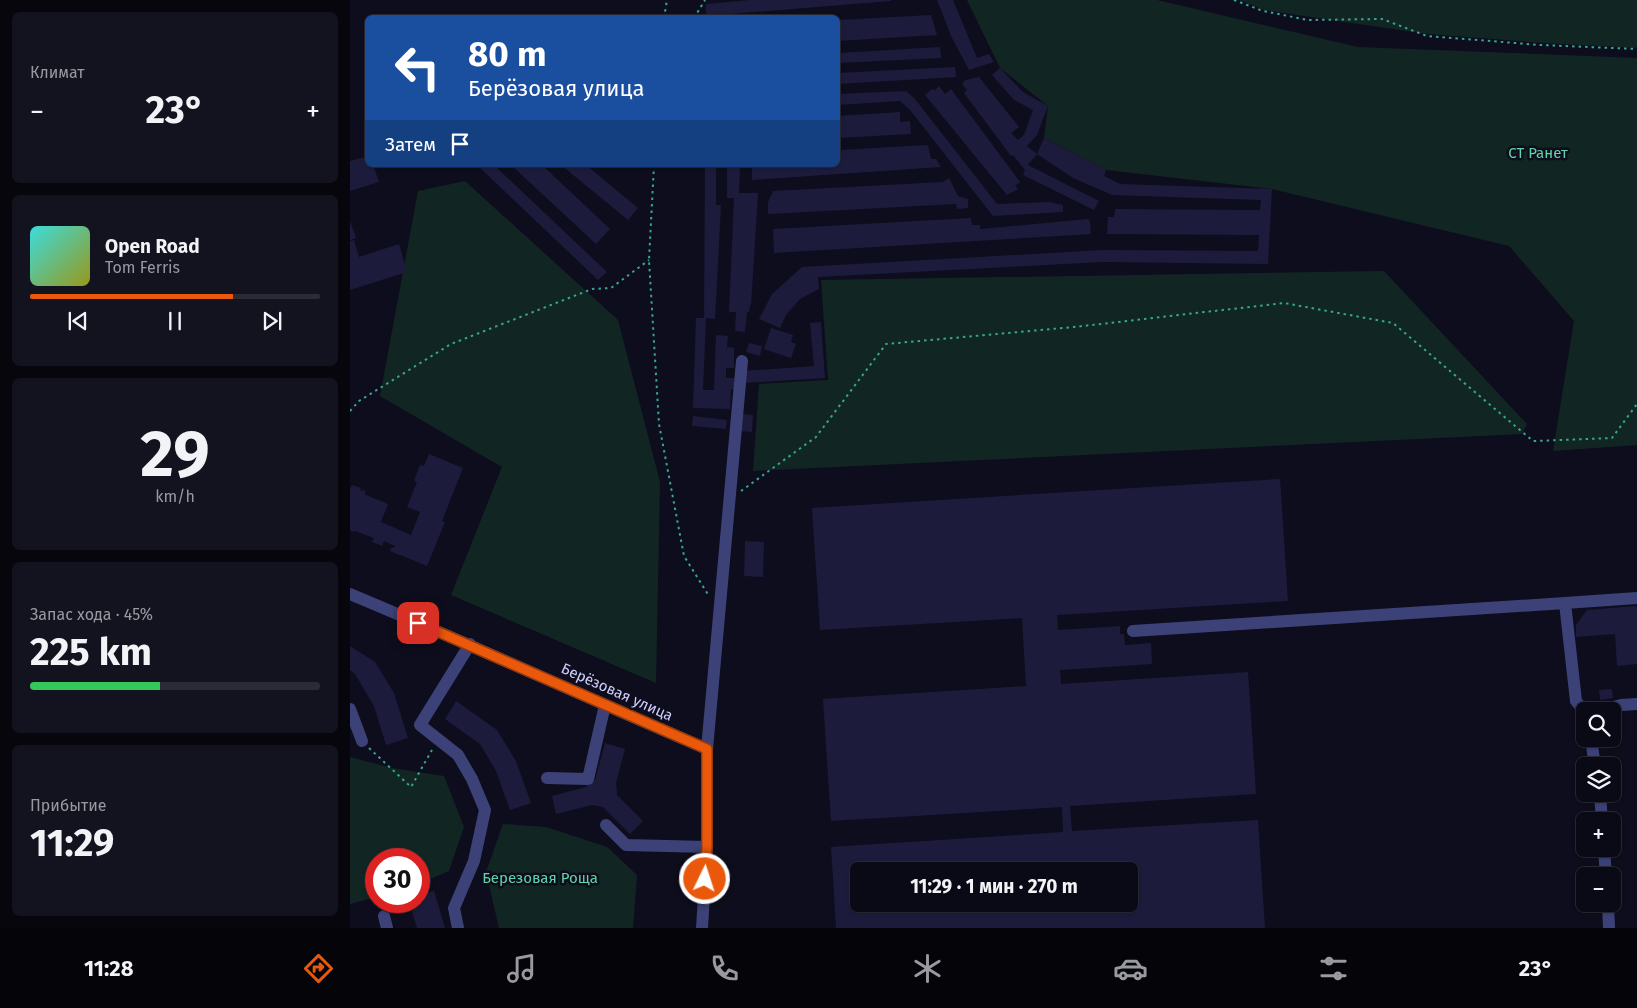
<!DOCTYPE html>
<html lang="ru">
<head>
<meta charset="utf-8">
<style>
  :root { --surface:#0a0a16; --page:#13131f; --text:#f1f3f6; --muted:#999aa1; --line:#2a2b35; --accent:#ea580c }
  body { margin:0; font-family:"Fira Sans",sans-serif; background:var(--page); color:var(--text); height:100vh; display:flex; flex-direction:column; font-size:19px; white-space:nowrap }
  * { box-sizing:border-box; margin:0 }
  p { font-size:16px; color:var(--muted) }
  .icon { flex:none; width:28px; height:28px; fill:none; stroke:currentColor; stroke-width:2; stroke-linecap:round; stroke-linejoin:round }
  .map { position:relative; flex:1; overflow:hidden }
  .side { display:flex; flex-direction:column; gap:12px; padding:12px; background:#06060c; width:350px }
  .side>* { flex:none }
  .top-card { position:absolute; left:15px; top:15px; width:475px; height:152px; border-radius:8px; box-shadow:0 1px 4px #0004,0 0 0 1px var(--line); background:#1a4fa0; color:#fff; overflow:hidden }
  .controls { position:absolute; left:1226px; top:702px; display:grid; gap:10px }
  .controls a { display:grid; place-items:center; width:45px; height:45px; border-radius:8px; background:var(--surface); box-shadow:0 1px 4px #0004,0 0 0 1px var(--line); font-size:25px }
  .speed { position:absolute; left:15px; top:848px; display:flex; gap:10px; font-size:25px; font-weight:700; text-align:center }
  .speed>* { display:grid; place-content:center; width:65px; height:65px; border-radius:50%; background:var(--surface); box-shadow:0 1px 4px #0004,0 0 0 1px var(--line); line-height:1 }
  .speed .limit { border:8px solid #d22; background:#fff; color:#111 }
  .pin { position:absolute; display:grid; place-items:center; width:42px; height:42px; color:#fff; margin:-21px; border-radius:10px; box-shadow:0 2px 8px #0006 }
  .me { position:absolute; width:55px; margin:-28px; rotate:4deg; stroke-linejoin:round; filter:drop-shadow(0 0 4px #0008) }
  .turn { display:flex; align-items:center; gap:18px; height:105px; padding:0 20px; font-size:22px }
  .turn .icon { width:65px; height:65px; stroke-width:2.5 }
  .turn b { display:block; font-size:35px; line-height:42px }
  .then { display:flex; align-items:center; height:48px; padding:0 20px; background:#0003; gap:10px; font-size:19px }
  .big { font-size:38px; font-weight:700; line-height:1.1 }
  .side .card { flex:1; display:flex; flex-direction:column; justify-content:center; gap:8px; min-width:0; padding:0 18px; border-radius:8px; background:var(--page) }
  .side .dial { align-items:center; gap:0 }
  .dial b { font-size:65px; line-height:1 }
  .song { display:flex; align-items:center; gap:15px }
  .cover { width:60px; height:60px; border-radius:8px; background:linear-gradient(135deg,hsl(180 70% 55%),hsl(60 70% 35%)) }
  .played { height:5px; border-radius:2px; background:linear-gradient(90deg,var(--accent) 70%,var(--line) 70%) }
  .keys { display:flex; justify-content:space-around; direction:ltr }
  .heat { display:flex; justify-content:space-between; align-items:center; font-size:28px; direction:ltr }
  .charge { height:8px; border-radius:4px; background:linear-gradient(90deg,#34c759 45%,var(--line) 0) }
  .trip { position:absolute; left:500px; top:862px; width:288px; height:50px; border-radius:8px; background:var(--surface); box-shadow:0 1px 4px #0004,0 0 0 1px var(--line); font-weight:700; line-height:50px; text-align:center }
  .dock { display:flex; height:80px; justify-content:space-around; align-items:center; background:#040409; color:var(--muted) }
  .dock .icon { width:35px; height:35px }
  .dock .active { color:var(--accent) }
  .dock b { font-size:22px; color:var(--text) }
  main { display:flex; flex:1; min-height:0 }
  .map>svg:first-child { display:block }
  .green { fill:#112622 }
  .building { fill:#1d1b3c; fill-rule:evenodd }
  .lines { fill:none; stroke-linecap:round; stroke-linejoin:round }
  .path { stroke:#36a68f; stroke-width:2; stroke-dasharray:2.5 4; stroke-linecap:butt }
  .minor { stroke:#3c4278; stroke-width:12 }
  .route-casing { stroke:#983908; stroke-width:12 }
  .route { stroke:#ea580c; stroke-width:9 }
  .labels { text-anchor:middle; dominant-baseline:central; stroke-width:5; stroke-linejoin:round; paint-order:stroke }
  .park-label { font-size:15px; fill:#60d4a6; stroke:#0e0d1d }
  .street-label { font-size:15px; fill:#cdcefb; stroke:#0e0d1d }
</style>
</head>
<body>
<main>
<section class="side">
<div class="card"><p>Климат</p>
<div class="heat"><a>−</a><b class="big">23°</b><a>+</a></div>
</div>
<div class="card">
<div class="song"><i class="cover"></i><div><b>Open Road</b><p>Tom Ferris</p></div></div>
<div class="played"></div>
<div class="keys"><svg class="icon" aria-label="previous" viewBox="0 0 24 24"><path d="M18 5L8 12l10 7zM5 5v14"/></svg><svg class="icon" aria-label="pause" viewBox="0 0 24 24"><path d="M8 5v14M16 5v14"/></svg><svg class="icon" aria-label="next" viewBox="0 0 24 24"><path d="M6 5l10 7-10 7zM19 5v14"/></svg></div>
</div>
<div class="card dial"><b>29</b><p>km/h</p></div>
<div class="card"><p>Запас хода · 45%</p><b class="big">225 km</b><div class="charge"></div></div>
<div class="card"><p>Прибытие</p><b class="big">11:29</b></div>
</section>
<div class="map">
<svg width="1287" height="928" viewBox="0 0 1287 928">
  <rect width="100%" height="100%" fill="#0e0d1d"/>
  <!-- green -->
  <path class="green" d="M617,0H807L1008,47L1287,58V445L1203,451L1224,321L1159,246L922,189L756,170L694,138L698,106L650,68Z
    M890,0H1287V48L1194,43L1077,34L914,10Z
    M115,181L268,320L310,482L306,683L101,595L152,467L30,396L68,191Z
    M1034,271L1177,424L1172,434L403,471L409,384L478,380L471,280Z
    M0,757L42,768L94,776L114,827L99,871L69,884V859H26V897L0,904Z
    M153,824L196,827L257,847L287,875L283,928H149L136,872Z"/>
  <!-- building -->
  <path class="building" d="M400,0H541V1L368,15L367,18H356V4Z
    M587,0H603L627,58L639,54L644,62L619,70L602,38Z
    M581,15L587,35L488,41V20Z
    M590,47L591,58L488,63V53Z
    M605,67L606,77L488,84V73Z
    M650,68L673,92L698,106L687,135L677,146L687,154L678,165L749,201L744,210L673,175L675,170L663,155L661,156L614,93L617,90L612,84L615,80L629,77L669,127L661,133L668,140L674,135L683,110L664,100L642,75Z
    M589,86L595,94L601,89L670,182L665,186L668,189L657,195L575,95L582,89L585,90Z
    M556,91L565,99L647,204L699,202L713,205V212L643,216L560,110L550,101L488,105V94Z
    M550,112V122L560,121L561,134L488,138V116Z
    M694,138L756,170L754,176L770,184L922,189L918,264L753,262L468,277L469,289L450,299L436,315L430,328L409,319L422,294L452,267L753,250L908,251L909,235L757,234L758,217H764L765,209L910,210L911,200L762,195L723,178L687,154Z
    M578,145L581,159H586L591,167L402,180V165H488V150Z
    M18,156V165H23L29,182L0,191V161Z
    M127,165H144L257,272L248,280Z
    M161,165H192L260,229L246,244Z
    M211,165H236L288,208L278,220Z
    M355,165H366V205H371L365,319L356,318L353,390H364L366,335L378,336L377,347L384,348V368H376V378H384V389H381L380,409L343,408L346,318H354Z
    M377,165H390L389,193H408L401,305H400L399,312H397L395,332L385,331L386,312H379L384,198H377Z
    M599,178L608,196L618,199V208L607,209L606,204L418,214V202L423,191L593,182Z
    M621,218L622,225H630V229L738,219L740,222L741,234L424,253L423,229Z
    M0,221L6,238L0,240Z
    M4,240L9,257L49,244L57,272L0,290V241Z
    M471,322L475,378L395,383L394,371L464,366L460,323Z
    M421,328L443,335L441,342L446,344L441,358L414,349Z
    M399,343L412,346L410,356L396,352Z
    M392,414L403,415L402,432L391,431Z
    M343,416L377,420L376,429L342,426Z
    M79,454L113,468L92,521L95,522L77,566L40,551L42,547L44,548L45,546L34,541L32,546L22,542L24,538L5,531L4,532L0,530V489L2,485L11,488L10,490L12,491L13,490L16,491L14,494L38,504L31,522L61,535L70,512L57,507L67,482L64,481L70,465L74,466Z
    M930,479L938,601L707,615L708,630L770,626V634H774L775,645L801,643L802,664L710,670L711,684L898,672L906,794L720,806L722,831L908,820L915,928H486L481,847L713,832L712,807L481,821L473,699L676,686L672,618L470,630L462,508ZM509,871H779V904H509Z
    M395,541L414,542L413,577L394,576Z
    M1287,606V664L1267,666L1265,634L1226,637V625L1237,610Z
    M0,646L25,662L44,693L58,738L36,745L24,706L5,674L0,670Z
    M1262,689L1263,698L1250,700L1249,690Z
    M106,701L147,730L166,761L181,803L160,810L146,771L130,744L95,719Z
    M255,743L275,749L266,783L267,795L293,821L280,834L253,807L242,805L206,814L202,796L236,787L245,780Z
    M84,891L95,928H67L59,901H69V895Z"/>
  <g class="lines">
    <!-- path -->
    <path class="path" d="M884,0L913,11L958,20L1032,19L1077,36L1190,45L1287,49
      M314,18L317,0
      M344,18L355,0
      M304,165L299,260L309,424L334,556L359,596
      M0,411L9,401L101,344L242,289L261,288L299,260
      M391,491L466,437L536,344L724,327L934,303L1043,323L1183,441L1262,438L1287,404
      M19,748L61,787L82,750"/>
    <!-- minor -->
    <path class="minor" d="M0,594C120,644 237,698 357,749
      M783,631L1215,603
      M0,709L12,741
      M1249,711L1271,705L1287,704
      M1235,712L1226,701L1215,603L1287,598
      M1241,739L1245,766
      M197,778L238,779L255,705
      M1250,794L1252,821
      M256,825L276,845L357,847
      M1254,849L1256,876
      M1258,904L1259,928
      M34,916L37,928
      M108,928L104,908L124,861L135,810L122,779L108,755L70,725L120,644
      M352,928L357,847V749L392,361"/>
  </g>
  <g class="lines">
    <!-- route casing -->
    <g class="route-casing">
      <path id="route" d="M68,623L357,749V847L355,879"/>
    </g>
    <!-- route -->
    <use href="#route" class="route"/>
  </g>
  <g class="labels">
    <!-- park labels -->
    <g class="park-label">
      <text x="1188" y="153">СТ Ранет</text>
      <text x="190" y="878">Березовая Роща</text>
    </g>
    <!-- street labels -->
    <g class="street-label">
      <text transform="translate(267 692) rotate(24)">Берёзовая улица</text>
    </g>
  </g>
</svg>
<div class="controls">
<a><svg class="icon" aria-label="search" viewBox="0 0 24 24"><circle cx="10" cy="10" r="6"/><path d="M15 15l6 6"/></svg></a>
<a><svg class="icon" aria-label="layers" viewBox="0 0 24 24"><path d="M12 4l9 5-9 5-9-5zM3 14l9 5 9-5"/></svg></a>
<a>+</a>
<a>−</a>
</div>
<div class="speed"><div class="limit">30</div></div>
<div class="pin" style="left:68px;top:623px;background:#d93025"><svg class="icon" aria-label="arrive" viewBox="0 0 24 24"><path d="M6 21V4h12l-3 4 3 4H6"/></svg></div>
<svg class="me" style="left:355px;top:879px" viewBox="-20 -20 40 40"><circle r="17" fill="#ea580c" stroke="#fff" stroke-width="3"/><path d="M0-11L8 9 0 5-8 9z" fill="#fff"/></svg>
<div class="trip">11:29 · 1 мин · 270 m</div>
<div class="top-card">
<div class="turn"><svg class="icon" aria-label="left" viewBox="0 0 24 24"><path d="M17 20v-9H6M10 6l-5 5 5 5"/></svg><div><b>80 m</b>Берёзовая улица</div></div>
<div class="then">Затем<svg class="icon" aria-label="arrive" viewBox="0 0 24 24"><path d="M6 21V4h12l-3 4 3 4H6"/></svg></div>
</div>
</div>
</main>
<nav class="dock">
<b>11:28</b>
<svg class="icon active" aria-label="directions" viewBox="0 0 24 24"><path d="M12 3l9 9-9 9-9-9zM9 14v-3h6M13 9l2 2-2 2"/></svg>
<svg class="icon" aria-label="music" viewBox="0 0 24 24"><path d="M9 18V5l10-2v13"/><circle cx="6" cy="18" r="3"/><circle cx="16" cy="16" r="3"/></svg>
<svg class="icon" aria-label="phone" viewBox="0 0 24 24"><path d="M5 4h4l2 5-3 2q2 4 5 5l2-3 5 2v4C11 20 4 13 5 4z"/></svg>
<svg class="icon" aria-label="climate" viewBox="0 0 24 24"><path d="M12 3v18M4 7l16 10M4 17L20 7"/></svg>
<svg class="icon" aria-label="car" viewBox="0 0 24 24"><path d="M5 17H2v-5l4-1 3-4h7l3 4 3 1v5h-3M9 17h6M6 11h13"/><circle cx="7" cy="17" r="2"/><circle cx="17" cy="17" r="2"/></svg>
<svg class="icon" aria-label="filters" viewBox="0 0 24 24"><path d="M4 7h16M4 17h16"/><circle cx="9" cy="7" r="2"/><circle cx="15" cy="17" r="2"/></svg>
<b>23°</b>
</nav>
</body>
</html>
